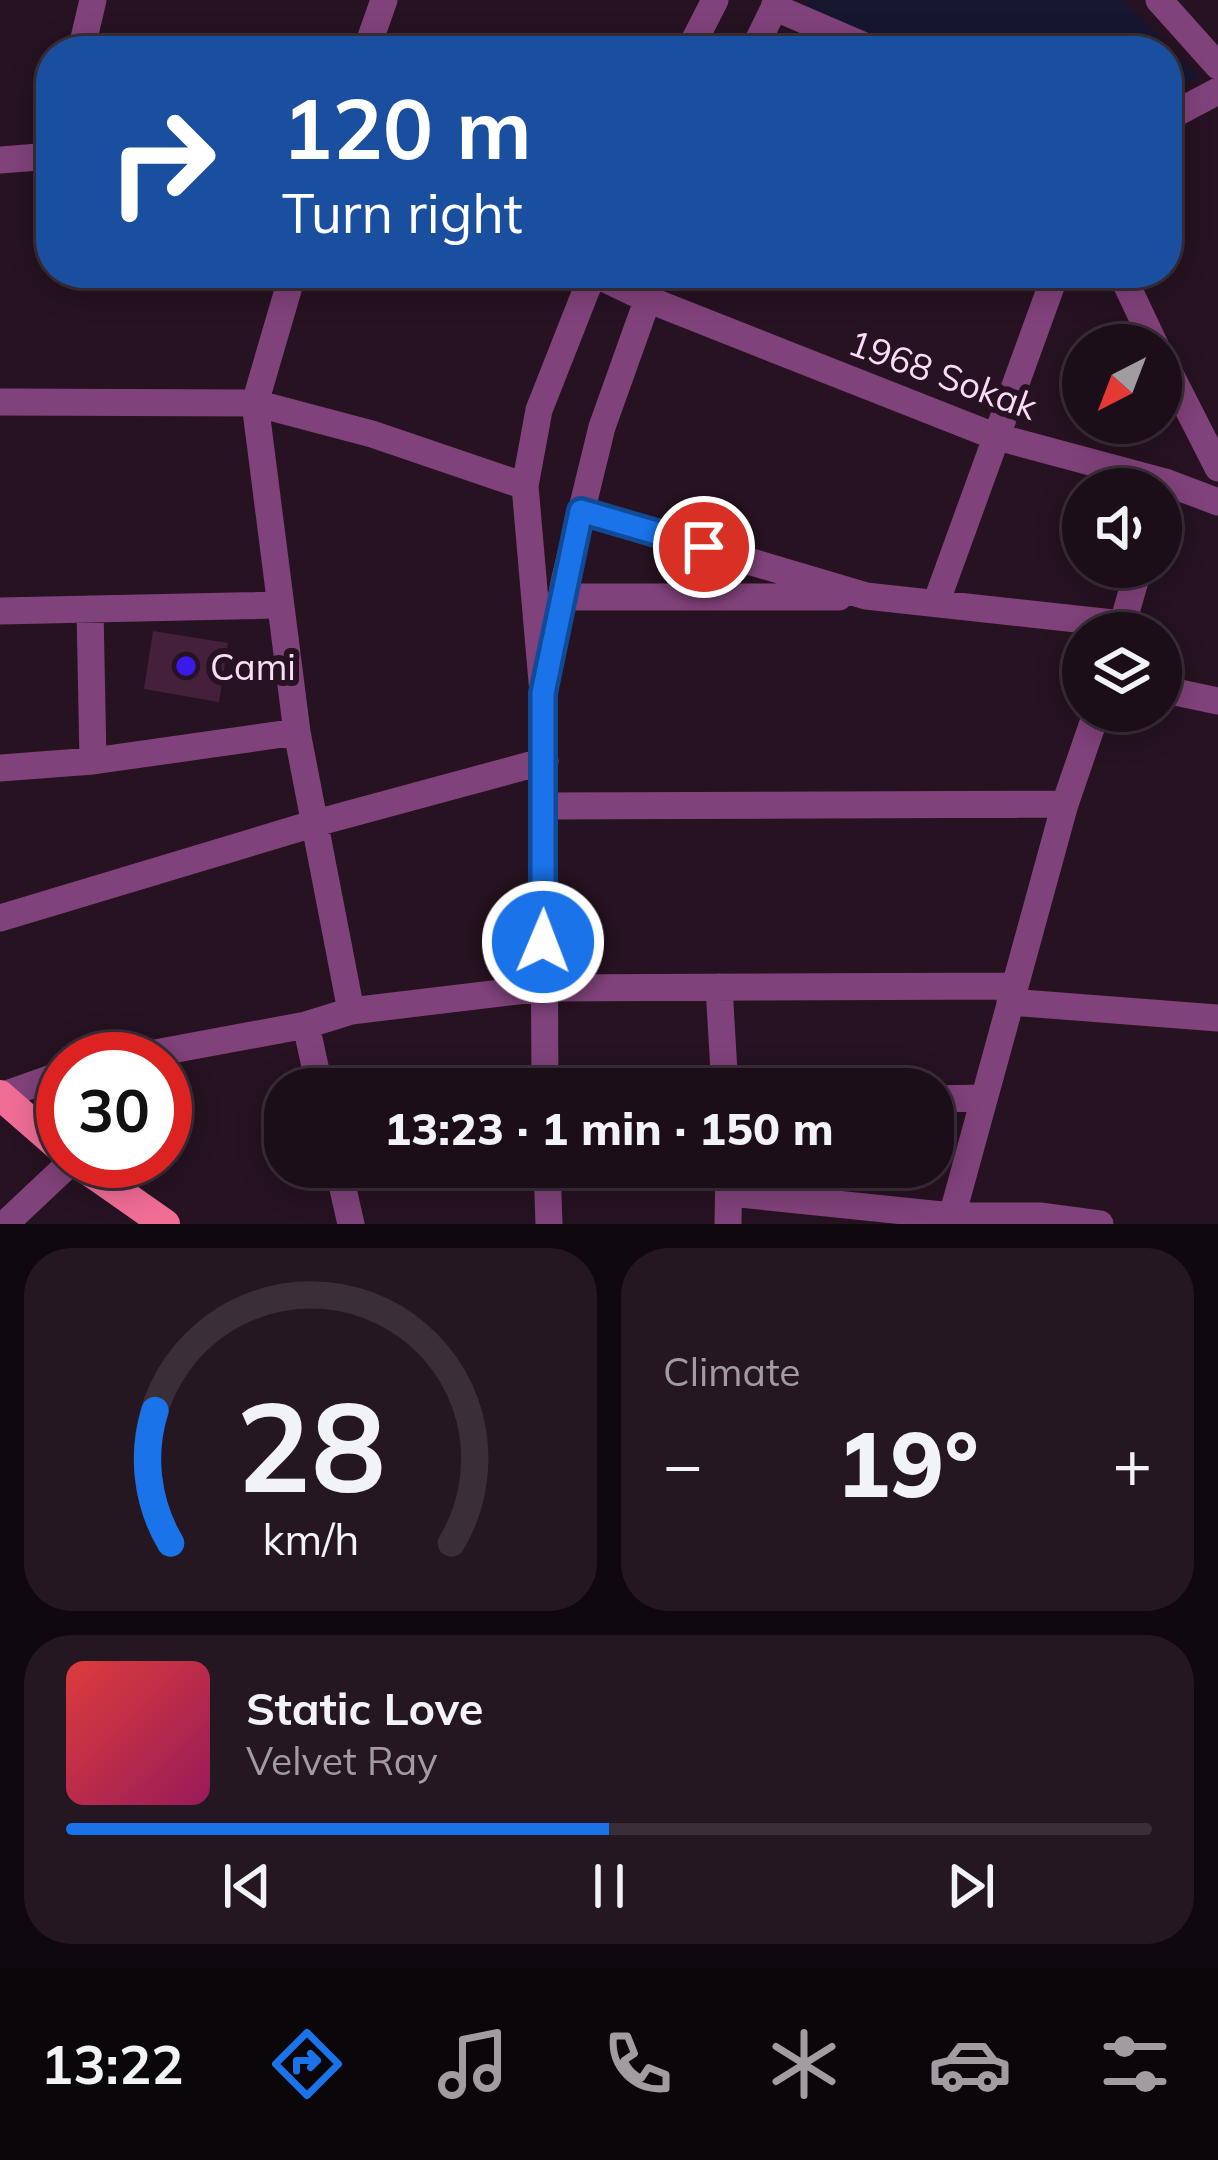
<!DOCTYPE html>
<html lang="en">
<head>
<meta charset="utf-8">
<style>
  :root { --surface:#1c0e19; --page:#251722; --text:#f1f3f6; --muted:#a09ca2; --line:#3a2e38; --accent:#1a73e8 }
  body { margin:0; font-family:Mulish,sans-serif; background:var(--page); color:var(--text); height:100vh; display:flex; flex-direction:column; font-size:45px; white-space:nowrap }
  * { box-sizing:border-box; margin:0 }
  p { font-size:39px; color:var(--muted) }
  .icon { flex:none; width:66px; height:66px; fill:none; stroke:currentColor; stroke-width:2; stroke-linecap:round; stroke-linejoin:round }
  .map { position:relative; height:1224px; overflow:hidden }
  .drawer { display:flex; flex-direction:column; gap:24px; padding:24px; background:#0f080e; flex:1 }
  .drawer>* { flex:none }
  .hud { position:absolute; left:36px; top:36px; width:1146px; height:252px; border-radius:48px; box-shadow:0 6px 30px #0003,0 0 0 3px var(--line); background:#1a4fa0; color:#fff; overflow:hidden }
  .needle { width:78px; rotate:222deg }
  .fabs { position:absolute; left:1062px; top:324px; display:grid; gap:24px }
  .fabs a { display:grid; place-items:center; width:120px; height:120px; border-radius:50%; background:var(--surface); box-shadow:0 6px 30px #0003,0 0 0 3px var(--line); font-size:60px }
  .speed { position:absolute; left:36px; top:1032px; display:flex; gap:24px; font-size:60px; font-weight:700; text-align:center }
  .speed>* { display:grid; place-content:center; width:156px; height:156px; border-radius:50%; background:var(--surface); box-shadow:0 6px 30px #0003,0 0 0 3px var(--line); line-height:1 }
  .speed .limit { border:18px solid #d22; background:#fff; color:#111 }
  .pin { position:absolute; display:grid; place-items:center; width:102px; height:102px; color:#fff; margin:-51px; border:6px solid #fff; border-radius:50%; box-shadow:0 3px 12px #0007 }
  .me { position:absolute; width:132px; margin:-66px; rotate:1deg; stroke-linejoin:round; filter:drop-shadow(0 0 9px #0008) }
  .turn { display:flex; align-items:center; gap:42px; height:252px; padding:0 48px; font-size:54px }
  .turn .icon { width:156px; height:156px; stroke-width:2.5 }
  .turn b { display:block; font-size:84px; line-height:102px }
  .big { font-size:90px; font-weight:800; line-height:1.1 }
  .drawer .card { flex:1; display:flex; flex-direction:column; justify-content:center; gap:18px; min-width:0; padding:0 42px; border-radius:48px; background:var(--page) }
  .drawer .dial { align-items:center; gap:0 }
  .dial svg { height:312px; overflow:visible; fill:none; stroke:var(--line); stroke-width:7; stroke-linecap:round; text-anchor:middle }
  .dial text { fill:var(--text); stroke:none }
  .song { display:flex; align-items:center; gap:36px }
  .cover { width:144px; height:144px; border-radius:18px; background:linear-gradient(135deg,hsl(0 70% 55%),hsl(330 70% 35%)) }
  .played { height:12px; border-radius:6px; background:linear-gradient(90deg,var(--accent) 50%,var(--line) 50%) }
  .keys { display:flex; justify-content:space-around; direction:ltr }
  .heat { display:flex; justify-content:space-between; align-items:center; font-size:66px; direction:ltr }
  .drawer .tiles { flex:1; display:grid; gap:24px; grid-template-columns:1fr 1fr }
  .card:last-child { grid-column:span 2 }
  .trip { position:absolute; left:264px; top:1068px; width:690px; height:120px; border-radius:48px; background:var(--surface); box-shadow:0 6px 30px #0003,0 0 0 3px var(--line); font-weight:800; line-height:120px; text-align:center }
  .tab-bar { display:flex; height:192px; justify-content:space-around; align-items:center; background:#0b060a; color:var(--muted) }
  .tab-bar .icon { width:84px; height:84px }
  .tab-bar .active { color:var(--accent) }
  .tab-bar b { font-size:54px; color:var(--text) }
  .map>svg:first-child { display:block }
  .green { fill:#16162f }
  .building { fill:#45203b }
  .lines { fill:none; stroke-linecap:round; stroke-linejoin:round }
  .minor { stroke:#80427a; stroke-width:27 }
  .major { stroke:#f06d96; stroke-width:30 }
  .route-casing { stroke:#114b97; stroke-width:30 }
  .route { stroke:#1a73e8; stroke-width:21 }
  .poi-dot { fill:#3a1ae8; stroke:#261221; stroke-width:4.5 }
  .labels { text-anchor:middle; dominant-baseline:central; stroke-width:12; stroke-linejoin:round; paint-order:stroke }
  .street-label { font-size:36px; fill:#fbdbf6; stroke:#261221 }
  .poi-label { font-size:36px; fill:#fbdbf6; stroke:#261221; text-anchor:start }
</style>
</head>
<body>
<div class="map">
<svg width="1218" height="1224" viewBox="0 0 1218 1224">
  <rect width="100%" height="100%" fill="#261221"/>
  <!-- green -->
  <path class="green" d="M809,0H1123L1199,77L1167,92V51H899L802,11Z"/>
  <!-- building -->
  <path class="building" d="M153,631L228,643L219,702L144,689Z"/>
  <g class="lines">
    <!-- minor -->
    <path class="minor" d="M1159,0L1218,66
      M774,7L876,51
      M81,51L93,0
      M366,51L384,0
      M689,51L715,0
      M753,51L778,0
      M1167,118L1218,91
      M0,160L51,156
      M293,273L255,403L297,732L351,1011
      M593,273L647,299L994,436L1165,482L1218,502
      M1121,273L1155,345
      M1161,356L1218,468
      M0,402L255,403L372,434L525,486
      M581,511L866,596L1122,624
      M561,597H839
      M936,603L1056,273
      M90,609L93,761
      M0,611L278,605
      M1120,633L1139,567
      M548,665L565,578L602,427L657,273
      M1161,689L1218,701
      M0,768L93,761L297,732
      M545,806L1065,804
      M0,918L316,823L545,761
      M719,987L725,1089
      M1010,1002L1218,1018
      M306,1025L320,1089
      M123,1059L306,1025L351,1011L543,988L1015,986
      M545,1089L543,693L525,486L539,410L593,273
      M1,1096L63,1074
      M933,1099L982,1098
      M338,1167L351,1224
      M547,1167L549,1224
      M730,1193L952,1216H1040L1100,1224
      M952,1216L1065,804L1097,711
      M5,1224L72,1161
      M728,1224L729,1167"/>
    <!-- major -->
    <path class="major" d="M0,1095L63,1150
      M75,1161L165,1224"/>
  </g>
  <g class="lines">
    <!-- route casing -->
    <g class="route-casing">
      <path id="route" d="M543,942V693L581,511L704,547"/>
    </g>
    <!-- route -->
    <use href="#route" class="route"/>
  </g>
  <!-- markers -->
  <circle class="poi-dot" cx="186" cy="666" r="12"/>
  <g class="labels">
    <!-- street labels -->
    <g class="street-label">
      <text transform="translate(943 374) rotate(20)">1968 Sokak</text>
    </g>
    <!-- poi labels -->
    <g class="poi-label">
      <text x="210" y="666">Cami</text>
    </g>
  </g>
</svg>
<div class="fabs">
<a><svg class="needle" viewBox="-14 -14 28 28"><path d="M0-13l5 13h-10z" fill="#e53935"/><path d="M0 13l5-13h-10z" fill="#a09ca2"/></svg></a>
<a><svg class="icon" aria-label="sound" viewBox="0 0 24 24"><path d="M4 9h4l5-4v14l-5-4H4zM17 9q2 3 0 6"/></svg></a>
<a><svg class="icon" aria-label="layers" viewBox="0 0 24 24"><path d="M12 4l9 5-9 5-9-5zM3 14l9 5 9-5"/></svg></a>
</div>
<div class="speed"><div class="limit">30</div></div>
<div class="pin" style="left:704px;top:547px;background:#d93025"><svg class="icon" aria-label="arrive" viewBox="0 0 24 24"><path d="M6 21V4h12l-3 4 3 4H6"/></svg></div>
<svg class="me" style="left:543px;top:942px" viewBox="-20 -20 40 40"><circle r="17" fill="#1a73e8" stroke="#fff" stroke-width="3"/><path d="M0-11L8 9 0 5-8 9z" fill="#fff"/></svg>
<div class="trip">13:23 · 1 min · 150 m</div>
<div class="hud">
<div class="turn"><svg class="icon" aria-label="right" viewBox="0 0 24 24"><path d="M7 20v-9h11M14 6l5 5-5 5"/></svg><div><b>120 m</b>Turn right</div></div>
</div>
</div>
<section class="drawer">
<div class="tiles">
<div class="card dial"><svg viewBox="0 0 100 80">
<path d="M14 69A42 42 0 1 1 86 69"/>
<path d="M14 69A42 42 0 0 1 10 35" stroke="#1a73e8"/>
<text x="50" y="56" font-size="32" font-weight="700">28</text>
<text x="50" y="72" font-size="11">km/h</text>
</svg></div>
<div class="card"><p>Climate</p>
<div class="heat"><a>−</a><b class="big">19°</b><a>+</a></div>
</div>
<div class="card">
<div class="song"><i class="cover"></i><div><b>Static Love</b><p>Velvet Ray</p></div></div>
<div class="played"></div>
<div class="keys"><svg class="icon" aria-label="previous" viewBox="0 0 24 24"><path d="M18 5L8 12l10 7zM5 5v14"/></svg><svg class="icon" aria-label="pause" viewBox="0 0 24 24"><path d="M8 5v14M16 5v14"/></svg><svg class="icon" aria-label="next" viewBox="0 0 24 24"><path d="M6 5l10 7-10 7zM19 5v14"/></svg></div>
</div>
</div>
</section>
<nav class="tab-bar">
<b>13:22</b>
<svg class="icon active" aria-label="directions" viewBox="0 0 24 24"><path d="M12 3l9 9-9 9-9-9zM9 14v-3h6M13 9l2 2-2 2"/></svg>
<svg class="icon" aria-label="music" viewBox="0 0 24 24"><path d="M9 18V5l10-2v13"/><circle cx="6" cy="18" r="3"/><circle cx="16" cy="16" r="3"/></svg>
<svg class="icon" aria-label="phone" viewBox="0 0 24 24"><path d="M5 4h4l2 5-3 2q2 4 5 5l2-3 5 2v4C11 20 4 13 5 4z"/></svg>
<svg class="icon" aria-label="climate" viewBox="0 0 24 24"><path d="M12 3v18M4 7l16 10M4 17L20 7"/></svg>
<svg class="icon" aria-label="car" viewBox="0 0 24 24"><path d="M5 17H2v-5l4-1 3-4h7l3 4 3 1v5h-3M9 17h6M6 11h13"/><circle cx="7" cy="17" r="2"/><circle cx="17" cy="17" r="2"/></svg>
<svg class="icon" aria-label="filters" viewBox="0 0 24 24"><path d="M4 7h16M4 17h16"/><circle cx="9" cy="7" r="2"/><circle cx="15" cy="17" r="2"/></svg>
</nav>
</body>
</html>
